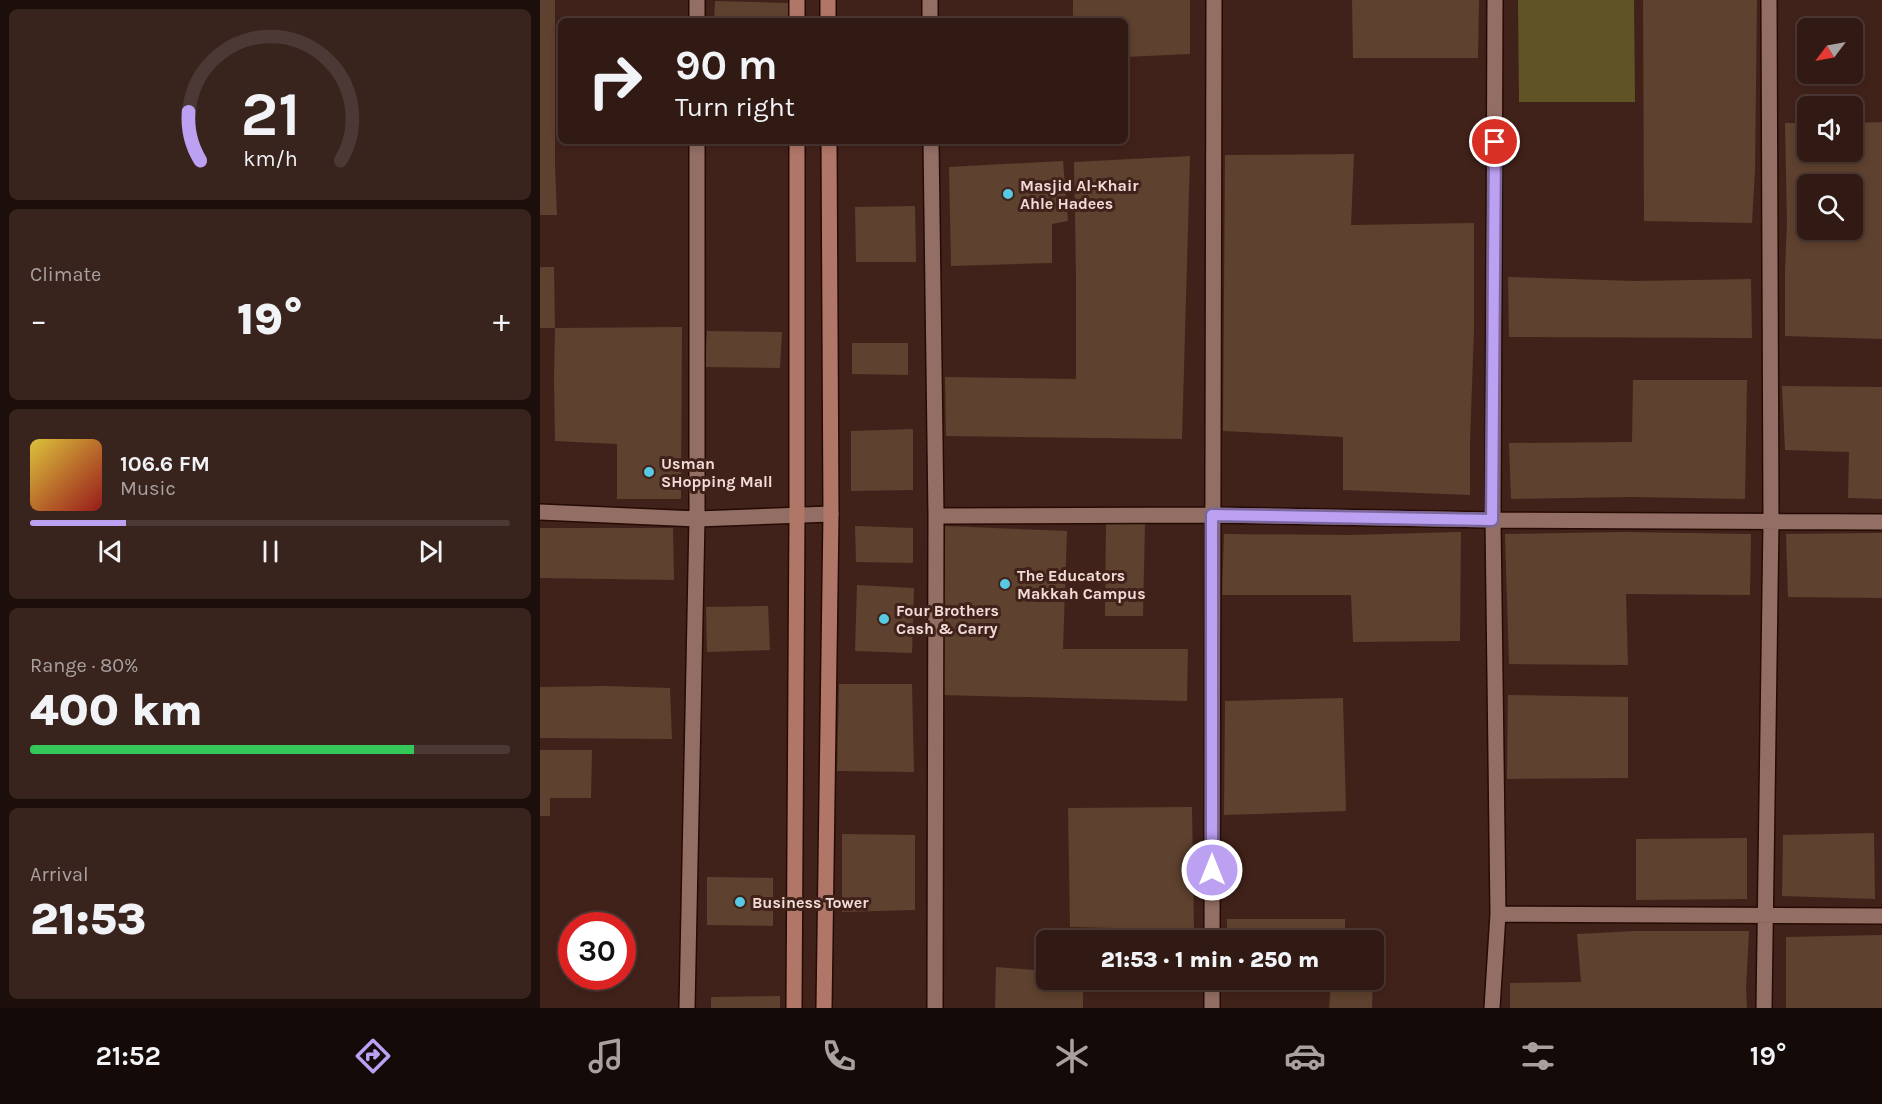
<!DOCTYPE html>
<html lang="en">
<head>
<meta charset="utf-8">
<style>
  :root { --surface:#311a14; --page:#39231d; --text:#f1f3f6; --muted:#a8a1a0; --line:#4c3834; --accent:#bca0f2 }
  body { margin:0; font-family:Karla,sans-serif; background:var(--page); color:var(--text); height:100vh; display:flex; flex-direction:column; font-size:22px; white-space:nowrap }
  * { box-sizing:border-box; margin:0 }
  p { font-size:20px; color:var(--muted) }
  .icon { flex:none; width:33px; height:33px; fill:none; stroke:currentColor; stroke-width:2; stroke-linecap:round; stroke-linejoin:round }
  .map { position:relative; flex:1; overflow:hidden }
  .panel { display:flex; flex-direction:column; gap:9px; padding:9px; background:#1b0e0b; width:540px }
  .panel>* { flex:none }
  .top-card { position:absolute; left:18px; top:18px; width:570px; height:126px; border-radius:9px; box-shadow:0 3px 9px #0003,0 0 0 2px var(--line); background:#311a14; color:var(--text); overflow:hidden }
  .needle { width:39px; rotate:238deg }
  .buttons { position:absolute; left:1257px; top:18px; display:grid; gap:12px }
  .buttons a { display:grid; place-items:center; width:66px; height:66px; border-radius:9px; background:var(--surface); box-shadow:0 3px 9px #0003,0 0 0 2px var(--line); font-size:30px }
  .speed { position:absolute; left:18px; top:912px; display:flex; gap:12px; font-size:30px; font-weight:700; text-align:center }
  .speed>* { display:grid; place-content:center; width:78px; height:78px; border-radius:50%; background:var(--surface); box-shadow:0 3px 9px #0003,0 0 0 2px var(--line); line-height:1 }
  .speed .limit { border:9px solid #d22; background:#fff; color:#111 }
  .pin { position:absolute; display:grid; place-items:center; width:51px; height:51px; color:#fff; margin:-26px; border:3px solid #fff; border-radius:50%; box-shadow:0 2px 6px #0007 }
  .me { position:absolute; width:66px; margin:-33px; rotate:0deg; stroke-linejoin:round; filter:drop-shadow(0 0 4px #0008) }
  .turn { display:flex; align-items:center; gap:21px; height:126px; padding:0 18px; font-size:27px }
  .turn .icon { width:78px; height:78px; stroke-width:2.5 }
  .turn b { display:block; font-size:42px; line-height:51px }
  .big { font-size:45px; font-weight:800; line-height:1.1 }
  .panel .widget { flex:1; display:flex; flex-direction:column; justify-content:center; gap:9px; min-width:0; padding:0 21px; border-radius:9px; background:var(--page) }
  .panel .dial { align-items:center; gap:0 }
  .dial svg { height:156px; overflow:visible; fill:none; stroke:var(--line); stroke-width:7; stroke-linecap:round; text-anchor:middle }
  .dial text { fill:var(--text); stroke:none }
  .song { display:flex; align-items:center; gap:18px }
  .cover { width:72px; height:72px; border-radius:9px; background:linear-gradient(135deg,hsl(50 70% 55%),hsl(0 70% 35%)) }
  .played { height:6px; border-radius:3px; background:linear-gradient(90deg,var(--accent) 20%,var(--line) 20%) }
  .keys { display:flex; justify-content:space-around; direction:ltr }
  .heat { display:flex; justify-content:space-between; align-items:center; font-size:33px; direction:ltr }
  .charge { height:9px; border-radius:4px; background:linear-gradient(90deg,#34c759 80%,var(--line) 0) }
  .trip { position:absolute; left:496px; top:930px; width:348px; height:60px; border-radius:9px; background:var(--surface); box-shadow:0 3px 9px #0003,0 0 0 2px var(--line); font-weight:800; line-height:60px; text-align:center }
  .tab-bar { display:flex; height:96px; justify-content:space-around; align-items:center; background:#140a08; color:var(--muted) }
  .tab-bar .icon { width:42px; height:42px }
  .tab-bar .current { color:var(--accent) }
  .tab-bar b { font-size:27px; color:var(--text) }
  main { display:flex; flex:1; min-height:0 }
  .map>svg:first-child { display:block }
  .green { fill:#605427 }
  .building { fill:#5e412e; fill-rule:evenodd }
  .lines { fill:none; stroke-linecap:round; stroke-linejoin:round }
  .street-casing { stroke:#260a04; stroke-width:18 }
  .secondary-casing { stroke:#260a04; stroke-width:18 }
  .street { stroke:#936e64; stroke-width:15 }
  .secondary { stroke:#b07768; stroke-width:15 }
  .route-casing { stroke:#7a689d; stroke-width:15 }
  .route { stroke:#bca0f2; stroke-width:10 }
  .poi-dot { fill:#57c9e3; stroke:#41221a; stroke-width:2 }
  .labels { text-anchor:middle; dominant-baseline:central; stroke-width:6; stroke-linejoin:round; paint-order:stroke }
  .poi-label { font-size:16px; font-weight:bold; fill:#f2dcd7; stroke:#41221a; text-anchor:start }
</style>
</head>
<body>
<main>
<section class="panel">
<div class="widget dial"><svg viewBox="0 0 100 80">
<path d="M14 69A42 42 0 1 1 86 69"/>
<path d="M14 69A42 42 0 0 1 8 44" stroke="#bca0f2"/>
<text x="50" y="56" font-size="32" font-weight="700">21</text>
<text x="50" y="72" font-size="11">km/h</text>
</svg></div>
<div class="widget"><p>Climate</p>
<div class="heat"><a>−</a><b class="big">19°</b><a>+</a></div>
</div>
<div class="widget">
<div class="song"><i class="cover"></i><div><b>106.6 FM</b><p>Music</p></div></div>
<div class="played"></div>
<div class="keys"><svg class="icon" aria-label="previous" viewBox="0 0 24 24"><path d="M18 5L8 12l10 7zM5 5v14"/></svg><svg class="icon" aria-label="pause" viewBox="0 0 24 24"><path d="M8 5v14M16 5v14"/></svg><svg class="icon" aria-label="next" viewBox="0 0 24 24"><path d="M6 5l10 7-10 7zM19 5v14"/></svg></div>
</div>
<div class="widget"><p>Range · 80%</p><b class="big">400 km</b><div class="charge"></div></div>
<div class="widget"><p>Arrival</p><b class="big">21:53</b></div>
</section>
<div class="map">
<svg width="1342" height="1008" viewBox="0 0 1342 1008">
  <rect width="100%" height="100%" fill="#41221a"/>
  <!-- green -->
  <path class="green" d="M978,0H1094L1095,102H979Z"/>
  <!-- building -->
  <path class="building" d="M0,0H15V166L17,215H0Z
    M533,0H650V54L585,57V21H533Z
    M812,0H939L938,58H813Z
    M1103,0H1217L1215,169L1212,223L1104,221Z
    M175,1L249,3V21H174Z
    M1342,122V339L1245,336V272L1247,222L1245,123H1268V152H1312V123ZM1268,184H1312V230H1268Z
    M318,141H382V146H318Z
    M814,154L811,225L934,223V329L930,441V495L803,490V437L683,431L685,155Z
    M650,156L642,439L406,436L405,377L536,379V275L534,162Z
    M523,161L528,221L512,224V263L411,266L409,167Z
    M375,206L376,262H316L315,207Z
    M0,267H14L15,328L142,327L141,499H77V444L15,441L14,379L15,328H0Z
    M968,277L1095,281L1211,279L1212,338L969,337Z
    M167,331L242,332L240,368L165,367Z
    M312,343H368V375L312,374Z
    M1093,380H1207L1205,499L1092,497L971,499L969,443L1092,442Z
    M1242,386L1342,387V499L1308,498L1309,452L1245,450Z
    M373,429V490L311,491V431Z
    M566,523H605L603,616H565Z
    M315,526L373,528V563L316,562Z
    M405,526L527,531L523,649H648L647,701L400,695Z
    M0,528H133L134,580L0,578Z
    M921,532L920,641L813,642L811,595H682L684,534L810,535Z
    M1085,532L1211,534L1210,595L1086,594L1088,665L969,664L965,534Z
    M1332,533H1342V598L1248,597L1246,534Z
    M317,585L374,588L372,653L315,651Z
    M228,606L230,650L167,652L166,607Z
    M299,684H372L374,772L297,771Z
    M65,686L130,688L132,739L0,738V687Z
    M968,695L1088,697V778L967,779Z
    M803,698L806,811L684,815L685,701Z
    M0,750H52L51,798H10V816H0Z
    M652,807L654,930L530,927L528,808Z
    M1334,833L1335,899L1242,896L1243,835Z
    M302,834L375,835V910L302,912Z
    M1207,838V899L1096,900V839Z
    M167,877L233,878V926L167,925Z
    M687,919H805V940H687Z
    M1096,931H1209L1206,988L1207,1008H970V983L1041,982L1037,934Z
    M1339,935H1342V1008H1246V937Z
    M456,967L507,971V980H543V1008H455Z
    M791,980H833L832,1008H789Z
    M240,996V1008H171V997Z"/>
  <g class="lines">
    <!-- street casing -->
    <g class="street-casing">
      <path id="street" d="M157,0V21
        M390,0V21
        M391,141L396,516L395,1008
        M0,512L157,519L291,514
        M396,516L672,515L953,520L1342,522
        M958,914L1342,916
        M672,940L674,0
        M672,980V1008
        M147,1008L157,519V141
        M952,1008L958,914L953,520L955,0
        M1224,1008L1231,522L1229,0"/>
    </g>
    <!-- secondary casing -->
    <g class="secondary-casing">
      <path id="secondary" d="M257,21V0
        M288,21V0
        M254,1008L257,514V141
        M284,1008L291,514L289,141"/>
    </g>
    <!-- street -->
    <use href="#street" class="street"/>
    <!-- secondary -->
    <use href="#secondary" class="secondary"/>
  </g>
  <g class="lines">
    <!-- route casing -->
    <g class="route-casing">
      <path id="route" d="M672,870V515L952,520L955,142"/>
    </g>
    <!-- route -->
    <use href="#route" class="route"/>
  </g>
  <!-- markers -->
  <g class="poi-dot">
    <circle cx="468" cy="194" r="6"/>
    <circle cx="109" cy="472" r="6"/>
    <circle cx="465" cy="584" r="6"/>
    <circle cx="344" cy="619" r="6"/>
    <circle cx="200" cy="902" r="6"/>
  </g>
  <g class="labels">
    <!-- poi labels -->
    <g class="poi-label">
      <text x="480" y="185">Masjid Al-Khair<tspan x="480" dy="18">Ahle Hadees</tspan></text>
      <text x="121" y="463">Usman<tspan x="121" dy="18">SHopping Mall</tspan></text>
      <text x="477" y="575">The Educators<tspan x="477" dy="18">Makkah Campus</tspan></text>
      <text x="356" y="610">Four Brothers<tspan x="356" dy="18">Cash &amp; Carry</tspan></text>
      <text x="212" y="902">Business Tower</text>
    </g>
  </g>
</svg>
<div class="buttons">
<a><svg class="needle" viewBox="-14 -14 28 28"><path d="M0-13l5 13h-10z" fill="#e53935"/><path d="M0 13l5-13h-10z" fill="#a8a1a0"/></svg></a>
<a><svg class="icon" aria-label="sound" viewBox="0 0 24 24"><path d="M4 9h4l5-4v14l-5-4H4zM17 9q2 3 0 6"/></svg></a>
<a><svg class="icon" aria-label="search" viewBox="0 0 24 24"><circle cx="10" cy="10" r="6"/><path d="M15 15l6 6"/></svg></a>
</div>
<div class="speed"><div class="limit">30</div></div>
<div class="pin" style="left:955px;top:142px;background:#d93025"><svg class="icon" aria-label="arrive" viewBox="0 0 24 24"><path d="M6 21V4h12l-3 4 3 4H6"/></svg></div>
<svg class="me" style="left:672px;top:870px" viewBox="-20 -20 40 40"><circle r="17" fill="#bca0f2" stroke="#fff" stroke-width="3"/><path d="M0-11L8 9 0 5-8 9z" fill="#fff"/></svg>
<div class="trip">21:53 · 1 min · 250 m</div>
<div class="top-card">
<div class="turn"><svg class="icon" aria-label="right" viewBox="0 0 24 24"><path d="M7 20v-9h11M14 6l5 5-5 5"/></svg><div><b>90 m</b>Turn right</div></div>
</div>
</div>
</main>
<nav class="tab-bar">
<b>21:52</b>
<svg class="icon current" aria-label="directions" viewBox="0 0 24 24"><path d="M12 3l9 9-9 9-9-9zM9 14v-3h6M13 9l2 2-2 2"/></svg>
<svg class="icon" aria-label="music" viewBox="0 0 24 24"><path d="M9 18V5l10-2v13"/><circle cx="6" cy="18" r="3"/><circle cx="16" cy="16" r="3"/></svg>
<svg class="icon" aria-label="phone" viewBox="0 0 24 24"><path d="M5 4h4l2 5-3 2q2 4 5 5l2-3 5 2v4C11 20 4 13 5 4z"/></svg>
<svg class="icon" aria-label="climate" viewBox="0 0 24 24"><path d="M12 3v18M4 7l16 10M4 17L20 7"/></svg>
<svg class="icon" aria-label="car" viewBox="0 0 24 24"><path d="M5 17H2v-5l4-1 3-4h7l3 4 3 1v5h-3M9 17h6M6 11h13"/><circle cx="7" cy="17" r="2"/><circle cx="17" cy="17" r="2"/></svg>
<svg class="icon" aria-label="filters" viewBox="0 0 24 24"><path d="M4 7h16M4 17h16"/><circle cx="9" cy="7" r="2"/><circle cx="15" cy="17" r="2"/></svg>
<b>19°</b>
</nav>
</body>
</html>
